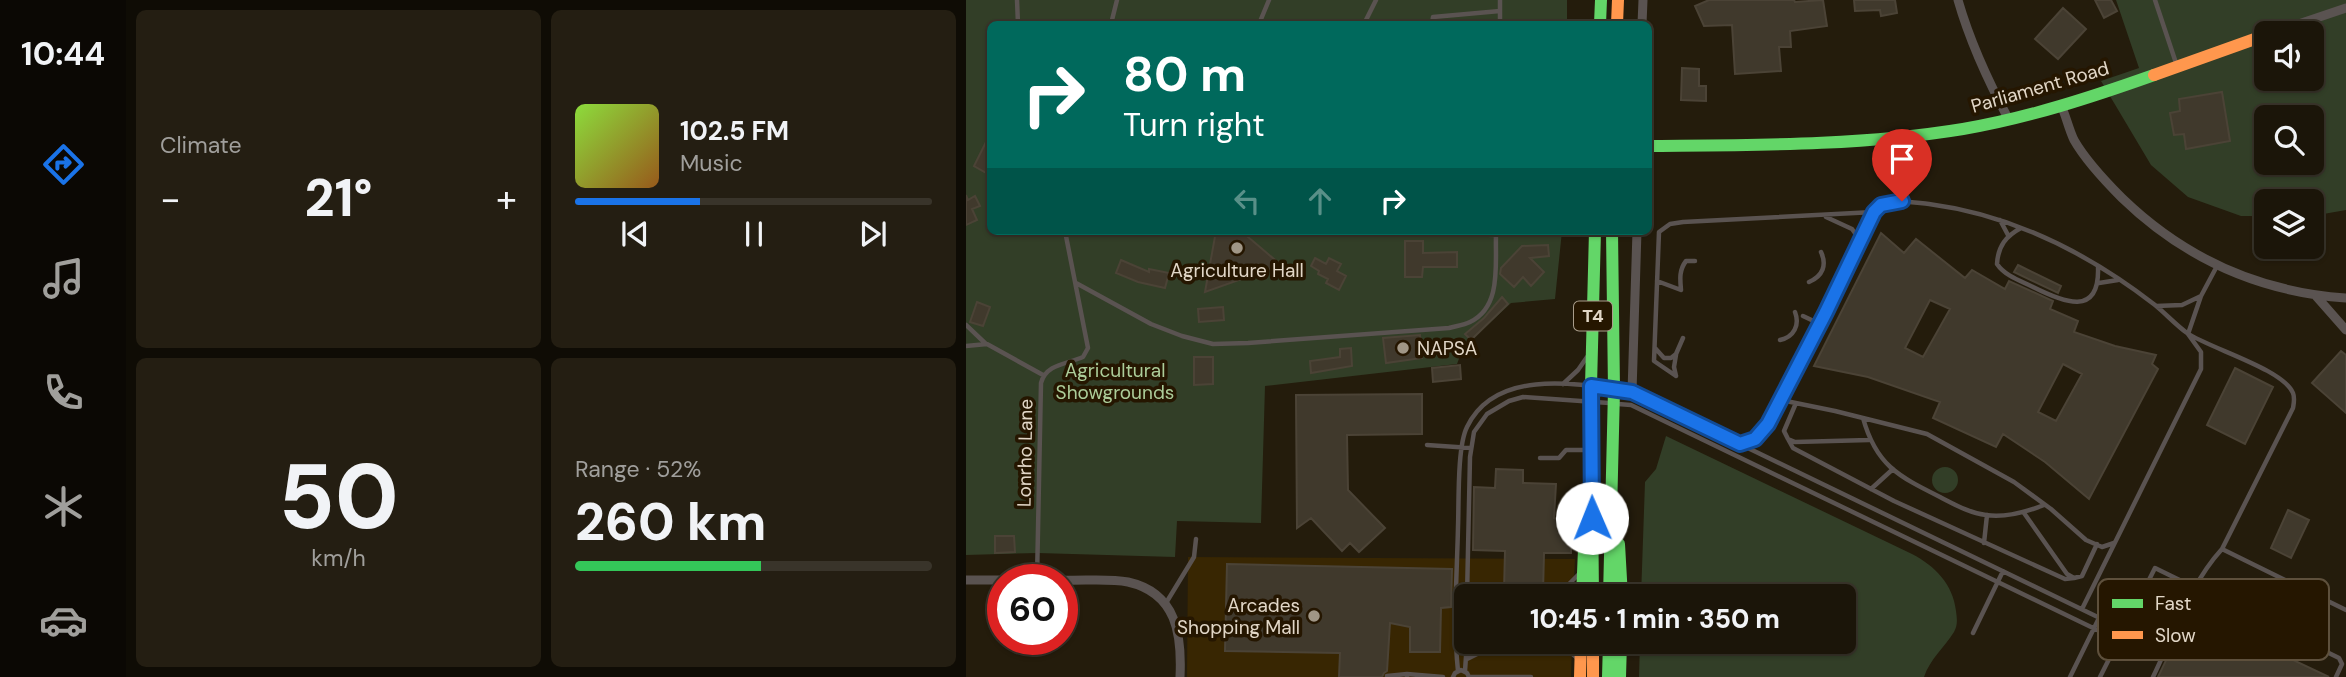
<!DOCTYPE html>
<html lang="en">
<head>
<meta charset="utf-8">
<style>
  :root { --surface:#1b1509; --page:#241e12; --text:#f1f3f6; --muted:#a09f9c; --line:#39342a; --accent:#1a73e8 }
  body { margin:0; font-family:"DM Sans",sans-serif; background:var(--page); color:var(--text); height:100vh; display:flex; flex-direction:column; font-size:26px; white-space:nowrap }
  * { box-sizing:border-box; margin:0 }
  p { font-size:23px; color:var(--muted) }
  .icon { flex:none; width:38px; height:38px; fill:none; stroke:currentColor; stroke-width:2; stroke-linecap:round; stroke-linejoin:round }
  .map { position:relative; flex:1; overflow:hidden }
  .sheet { display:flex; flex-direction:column; gap:10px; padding:10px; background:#0f0c05; width:840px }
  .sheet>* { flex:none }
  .top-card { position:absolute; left:21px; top:21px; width:665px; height:214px; border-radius:10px; box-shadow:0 2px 5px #0004,0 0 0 2px var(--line); background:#00695c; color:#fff; overflow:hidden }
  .buttons { position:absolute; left:1288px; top:21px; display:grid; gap:14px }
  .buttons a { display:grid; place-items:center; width:70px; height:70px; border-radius:10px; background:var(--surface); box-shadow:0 2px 5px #0004,0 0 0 2px var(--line); font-size:35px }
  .speed { position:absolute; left:21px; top:564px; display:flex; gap:14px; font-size:35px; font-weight:700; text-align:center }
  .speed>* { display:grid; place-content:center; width:91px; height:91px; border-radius:50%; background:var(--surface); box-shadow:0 2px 5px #0004,0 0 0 2px var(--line); line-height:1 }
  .speed .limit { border:10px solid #d22; background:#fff; color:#111 }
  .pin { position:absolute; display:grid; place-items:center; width:60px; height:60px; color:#fff; margin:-72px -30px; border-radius:50% 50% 50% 0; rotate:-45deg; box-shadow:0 0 7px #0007 }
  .pin .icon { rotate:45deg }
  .me { position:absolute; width:77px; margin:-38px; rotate:359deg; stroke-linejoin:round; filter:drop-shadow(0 0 5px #0008) }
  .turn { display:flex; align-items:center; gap:24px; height:147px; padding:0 21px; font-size:32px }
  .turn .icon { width:91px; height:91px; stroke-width:2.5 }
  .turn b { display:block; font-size:49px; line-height:60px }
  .lanes { display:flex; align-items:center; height:66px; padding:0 21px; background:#0003; justify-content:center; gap:35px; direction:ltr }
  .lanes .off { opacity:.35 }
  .big { font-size:52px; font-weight:800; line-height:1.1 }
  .sheet .widget { flex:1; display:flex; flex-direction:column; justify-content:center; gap:10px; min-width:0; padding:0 24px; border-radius:10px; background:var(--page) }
  .sheet .dial { align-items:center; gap:0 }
  .dial b { font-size:91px; line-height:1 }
  .song { display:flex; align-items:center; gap:21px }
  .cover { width:84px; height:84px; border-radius:10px; background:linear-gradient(135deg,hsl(90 70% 55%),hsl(30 70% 35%)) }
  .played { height:7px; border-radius:4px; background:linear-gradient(90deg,var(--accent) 35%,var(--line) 35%) }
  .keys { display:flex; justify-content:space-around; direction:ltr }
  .heat { display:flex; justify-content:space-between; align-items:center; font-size:38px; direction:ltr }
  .charge { height:10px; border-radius:5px; background:linear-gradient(90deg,#34c759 52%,var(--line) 0) }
  .sheet .tiles { flex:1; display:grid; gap:10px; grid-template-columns:repeat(2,1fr) }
  .trip { position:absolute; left:488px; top:584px; width:402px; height:70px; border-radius:10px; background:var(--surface); box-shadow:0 2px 5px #0004,0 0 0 2px var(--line); font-weight:800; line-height:70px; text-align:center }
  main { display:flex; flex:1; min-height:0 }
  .menu { display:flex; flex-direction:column; width:126px; justify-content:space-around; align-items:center; background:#0b0804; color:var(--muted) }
  .menu .icon { width:49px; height:49px }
  .menu .active { color:var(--accent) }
  .menu b { font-size:32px; color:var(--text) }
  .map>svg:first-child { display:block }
  .built { fill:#382602 }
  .green { fill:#323e27; fill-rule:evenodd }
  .building { fill:#40392c; stroke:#4b4336; stroke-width:2; fill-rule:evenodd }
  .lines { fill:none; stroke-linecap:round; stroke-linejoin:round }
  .lane { stroke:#5a5351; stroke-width:4.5 }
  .street { stroke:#5a5351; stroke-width:9 }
  .fast { stroke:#63d668; stroke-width:12 }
  .slow { stroke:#ff974d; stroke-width:12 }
  .route-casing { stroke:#114b97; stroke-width:18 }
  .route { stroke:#1a73e8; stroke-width:12 }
  .poi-dot { fill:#a09686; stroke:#251600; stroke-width:2.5 }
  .labels { text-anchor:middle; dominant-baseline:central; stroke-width:7; stroke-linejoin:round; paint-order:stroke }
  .shield { fill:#251600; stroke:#a99d8b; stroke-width:2 }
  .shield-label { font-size:18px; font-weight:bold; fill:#e2d7c7 }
  .street-label { font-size:19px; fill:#e2d7c7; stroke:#251600 }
  .poi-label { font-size:19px; fill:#e2d7c7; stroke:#251600 }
  .park-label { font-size:19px; fill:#accd99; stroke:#251600 }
  .key { fill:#251600; stroke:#5e503c; stroke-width:2 }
  .key-label { font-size:19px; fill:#e2d7c7 }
</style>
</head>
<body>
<main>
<nav class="menu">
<b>10:44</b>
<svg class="icon active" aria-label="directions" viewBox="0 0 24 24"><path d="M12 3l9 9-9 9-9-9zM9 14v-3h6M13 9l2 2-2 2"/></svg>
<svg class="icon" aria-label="music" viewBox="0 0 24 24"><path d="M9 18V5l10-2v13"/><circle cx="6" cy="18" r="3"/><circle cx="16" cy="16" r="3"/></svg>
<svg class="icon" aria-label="phone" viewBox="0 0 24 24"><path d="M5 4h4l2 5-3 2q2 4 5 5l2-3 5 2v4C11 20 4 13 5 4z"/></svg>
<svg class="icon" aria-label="climate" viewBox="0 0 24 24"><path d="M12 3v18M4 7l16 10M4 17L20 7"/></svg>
<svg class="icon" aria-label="car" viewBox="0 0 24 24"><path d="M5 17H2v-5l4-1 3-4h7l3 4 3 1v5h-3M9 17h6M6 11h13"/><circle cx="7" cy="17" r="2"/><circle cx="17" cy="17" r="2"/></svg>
</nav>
<section class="sheet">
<div class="tiles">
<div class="widget"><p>Climate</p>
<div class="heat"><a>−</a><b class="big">21°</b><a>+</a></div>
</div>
<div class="widget">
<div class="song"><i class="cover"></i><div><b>102.5 FM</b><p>Music</p></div></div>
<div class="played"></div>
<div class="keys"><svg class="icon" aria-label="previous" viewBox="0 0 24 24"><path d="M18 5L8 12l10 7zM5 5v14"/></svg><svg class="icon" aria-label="pause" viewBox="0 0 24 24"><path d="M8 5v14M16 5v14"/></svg><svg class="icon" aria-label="next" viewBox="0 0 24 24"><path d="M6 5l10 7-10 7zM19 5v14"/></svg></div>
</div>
<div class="widget dial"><b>50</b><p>km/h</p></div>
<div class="widget"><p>Range · 52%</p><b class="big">260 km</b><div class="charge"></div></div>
</div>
</section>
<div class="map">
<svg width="1380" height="677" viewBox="0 0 1380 677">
  <rect width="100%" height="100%" fill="#241c0c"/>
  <!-- built -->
  <path class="built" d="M222,557L609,559L607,597H500V642H606L605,677H221Z"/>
  <!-- green -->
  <path class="green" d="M0,0H601V24H24V231H596L589,299L545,303L497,348L491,364L299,386L295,523L211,521L209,557L72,553L0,555Z
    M1150,0H1380V210L1346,216V201H1300V216H1275L1222,197L1185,165L1135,81L1173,68ZM1300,33H1346V79H1300ZM1300,117H1346V163H1300Z
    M700,436L946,554C969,566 987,584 990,611C991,619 992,625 988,632C978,648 964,659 958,677H673L674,642H878V597H675L679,482L690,469Z
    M966 480a13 13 0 1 1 26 0a13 13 0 1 1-26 0Z"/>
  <!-- building -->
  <path class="building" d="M743,0H828L829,2L857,0L861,26L824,31L825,47H813L815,71L769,74L766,25L738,26L729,6Z
    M888,0H929L931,13L915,16L914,10L889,11Z
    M1129,0H1145L1151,11L1138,18Z
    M1097,8L1120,29L1092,59L1069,39Z
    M716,68L733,69V86H740V101L715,100Z
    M1256,92L1264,141L1220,149L1218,134L1208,135L1204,113L1214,111L1213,99Z
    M24,134V175L8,166Z
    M0,195L2,200L9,196L14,206L6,209L11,220L0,225Z
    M250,231H275L315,265L239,292Z
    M915,233L938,253L950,239L999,278L1006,270L1039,289L1043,281L1087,301L1084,309L1112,321L1108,332L1149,346L1190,355L1186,364L1192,369L1123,499L1079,462L1037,434L1030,447L967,418L974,402L902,377L848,366ZM964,300L984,309L957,357L939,348ZM1097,364L1116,374L1090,421L1072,412Z
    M439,241H457V253L491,252V267H457L456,277H439Z
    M582,245L583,256L564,258L578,272L565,286L557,277L548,287L534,274L535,268L556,246Z
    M349,258L360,264L363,258L375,264L371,271L380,276L373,290L360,283L362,279L352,274L353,271L345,266Z
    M155,260L183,272V269L203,273L199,288L172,282L150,273Z
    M1052,265L1095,286L1092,293L1048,272Z
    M536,297L542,304L505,340L499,334L518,318Z
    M11,302L24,307L17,326L4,322Z
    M257,307L258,320L233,322L232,309Z
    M454,335L456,358L420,363L417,338Z
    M385,348L386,366L345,373L344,361L374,357V349Z
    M1375,351L1380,355V413L1346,383Z
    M228,357H247V384L228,385Z
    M494,365L495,379L467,382L466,368Z
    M1269,368L1307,387L1279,444L1241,425Z
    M456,394V434L381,435L382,490L419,528L393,552L384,543L376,551L345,518L331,528L330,395Z
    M530,469L557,470V483L590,484L588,518L606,519L605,553H578L577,592L538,591L539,551L507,550L508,487L529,488Z
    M1322,510L1343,520L1325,558L1305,548Z
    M29,536H48L49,552L29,553Z
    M261,564L486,569L485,607L475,608L474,652H444V627L424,623L421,671L418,673L416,677H373L374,653L259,651Z
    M1241,619L1363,677H1192L1204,652L1220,659Z"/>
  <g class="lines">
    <!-- lane -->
    <path class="lane" d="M51,0L52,24
      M1189,0L1211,66
      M145,24L151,0
      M293,24L303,0
      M398,24L410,0
      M466,24L467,17L534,11
      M534,24V0
      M860,217L886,229L894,240
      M1034,220L1042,235
      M1055,228C1040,236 1032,246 1031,264C1039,276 1055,281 1067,287C1097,302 1134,318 1132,267
      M100,235L113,231
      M691,281L715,290C714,279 713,270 720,261H729
      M843,282C857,276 861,265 855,252
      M110,283L185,324L216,336L247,344L282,343L483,328C490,326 498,325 504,322C536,307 529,264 530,235L397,231
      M1133,283L1152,280
      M1190,306L1216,305L1235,296
      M837,316L854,324
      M0,325L20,344
      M814,340C828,337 834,325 829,312
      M0,346L21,344L77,375
      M689,348L698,358H705L710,354L717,338
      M710,355L708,367L710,376
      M710,376L688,361L693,232L704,224L717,222L908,212
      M597,384L612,370L621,357
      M815,400L869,411L961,434L1048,482L1085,509L1120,540L1136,547L1148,543
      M830,403L818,431L822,439L829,442L903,440
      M652,404L665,405L1152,640
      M897,418C910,465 932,476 974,497C988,504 1003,513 1020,515C1039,518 1060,512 1078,505
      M822,439L827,448L928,501L1099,579L1108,578
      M774,444L789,439L802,424L860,312L908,212C923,197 942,202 963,204C1047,215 1122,253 1189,305C1200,314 1210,325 1221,333C1245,349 1317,369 1327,393C1329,398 1328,402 1327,408L1256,549C1223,585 1208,634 1187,677
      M461,445L505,448
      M574,458H593L600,450H622
      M905,489L927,469
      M1058,513L1101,574L1108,578L1116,576L1131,544
      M1018,543L1021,515
      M1256,549L1380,610
      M71,579L75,383C80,364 101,364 117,357L122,348L99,231
      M501,597L504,457L508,432L521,414L543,401L557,397L643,403
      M595,597L598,589L614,573
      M200,603L228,557L230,539
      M500,607V619
      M1116,609L1235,369V352L1222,334L1235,296L1251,266
      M1007,633L1037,571
      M592,642L610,657
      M501,659L513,653L521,642
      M492,671C487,623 491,575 492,527C493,503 491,447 501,427C530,367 614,384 666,392L1200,650
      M499,671L501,642
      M421,676L441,674
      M441,677V674L477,677
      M487,677L489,673L495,670L501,673L503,677
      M503,677H565
      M1104,677L1133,618
      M1134,677L1189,568L1373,658L1376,664L1370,677"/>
    <!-- street -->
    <path class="street" d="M992,0C1004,42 1022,81 1043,120
      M676,24L677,0
      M1306,33L1380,8
      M1095,105C1100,116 1103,130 1108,140C1120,161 1139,181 1156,198C1218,258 1294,292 1380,298
      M1350,296L1380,330
      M666,392L671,231
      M0,580H37
      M96,580C117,581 142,578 162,582C211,593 216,635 214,677"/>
    <!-- fast -->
    <path class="fast" d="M634,24L635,0
      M682,146C787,145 893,146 997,129C1062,118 1126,97 1188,75
      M653,544L656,597
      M616,597L618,549
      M627,597L625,386L629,231
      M643,597L648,390L646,231
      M642,677L643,642
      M654,677L655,642"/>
    <!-- slow -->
    <path class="slow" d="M651,24L652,0
      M1188,75L1300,35
      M627,642V677
      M614,677L615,642"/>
  </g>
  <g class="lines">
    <!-- route casing -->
    <g class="route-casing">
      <path id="route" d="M626,518L625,386L666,392L774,444L789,439L802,424L860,312L908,212L915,205L936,201"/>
    </g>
    <!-- route -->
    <use href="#route" class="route"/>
  </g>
  <!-- markers -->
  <g class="poi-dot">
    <circle cx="271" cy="248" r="7"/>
    <circle cx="437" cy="348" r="7"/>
    <circle cx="348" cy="616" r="7"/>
  </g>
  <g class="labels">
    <!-- shield labels -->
    <rect class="shield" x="608" y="301.5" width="38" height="29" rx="5"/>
    <g class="shield-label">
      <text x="627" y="316">T4</text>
    </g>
    <!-- street labels -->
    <g class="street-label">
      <text transform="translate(1074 87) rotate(-16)">Parliament Road</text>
      <text transform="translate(59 453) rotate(-89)">Lonrho Lane</text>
    </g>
    <!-- poi labels -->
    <g class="poi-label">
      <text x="271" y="270">Agriculture Hall</text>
      <text x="451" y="348" text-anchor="start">NAPSA</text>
      <text x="334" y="605" text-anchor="end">Arcades<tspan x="334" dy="22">Shopping Mall</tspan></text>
    </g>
    <!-- park labels -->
    <g class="park-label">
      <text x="149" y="370">Agricultural<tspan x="149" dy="22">Showgrounds</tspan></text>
    </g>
  </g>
  <!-- legend -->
  <rect x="1132" y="579" width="231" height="81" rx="10" class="key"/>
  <rect x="1146" y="599" width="31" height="9" fill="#63d668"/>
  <rect x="1146" y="631" width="31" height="8" fill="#ff974d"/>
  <g class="key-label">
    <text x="1189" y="610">Fast</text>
    <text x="1189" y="642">Slow</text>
  </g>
</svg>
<div class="buttons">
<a><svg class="icon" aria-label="sound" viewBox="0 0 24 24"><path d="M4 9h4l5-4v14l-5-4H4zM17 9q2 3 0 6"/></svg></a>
<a><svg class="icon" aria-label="search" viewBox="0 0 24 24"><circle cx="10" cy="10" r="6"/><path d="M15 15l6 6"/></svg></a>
<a><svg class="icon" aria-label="layers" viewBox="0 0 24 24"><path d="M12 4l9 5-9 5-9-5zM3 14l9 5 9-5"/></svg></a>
</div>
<div class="speed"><div class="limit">60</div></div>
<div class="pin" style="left:936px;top:201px;background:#d93025"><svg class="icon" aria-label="arrive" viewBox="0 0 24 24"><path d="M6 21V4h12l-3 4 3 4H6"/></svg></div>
<svg class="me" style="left:626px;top:518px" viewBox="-20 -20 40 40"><circle r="19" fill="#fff"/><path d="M0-13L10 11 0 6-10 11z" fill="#1a73e8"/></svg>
<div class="trip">10:45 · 1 min · 350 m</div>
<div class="top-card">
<div class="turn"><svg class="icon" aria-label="right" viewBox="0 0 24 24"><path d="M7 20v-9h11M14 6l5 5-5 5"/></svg><div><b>80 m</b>Turn right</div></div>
<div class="lanes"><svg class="icon off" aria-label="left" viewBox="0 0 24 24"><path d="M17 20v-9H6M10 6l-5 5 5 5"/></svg><svg class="icon off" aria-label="ahead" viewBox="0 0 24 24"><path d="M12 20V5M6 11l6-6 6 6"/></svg><svg class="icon" aria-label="right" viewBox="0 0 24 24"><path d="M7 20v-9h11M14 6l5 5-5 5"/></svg></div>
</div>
</div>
</main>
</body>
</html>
